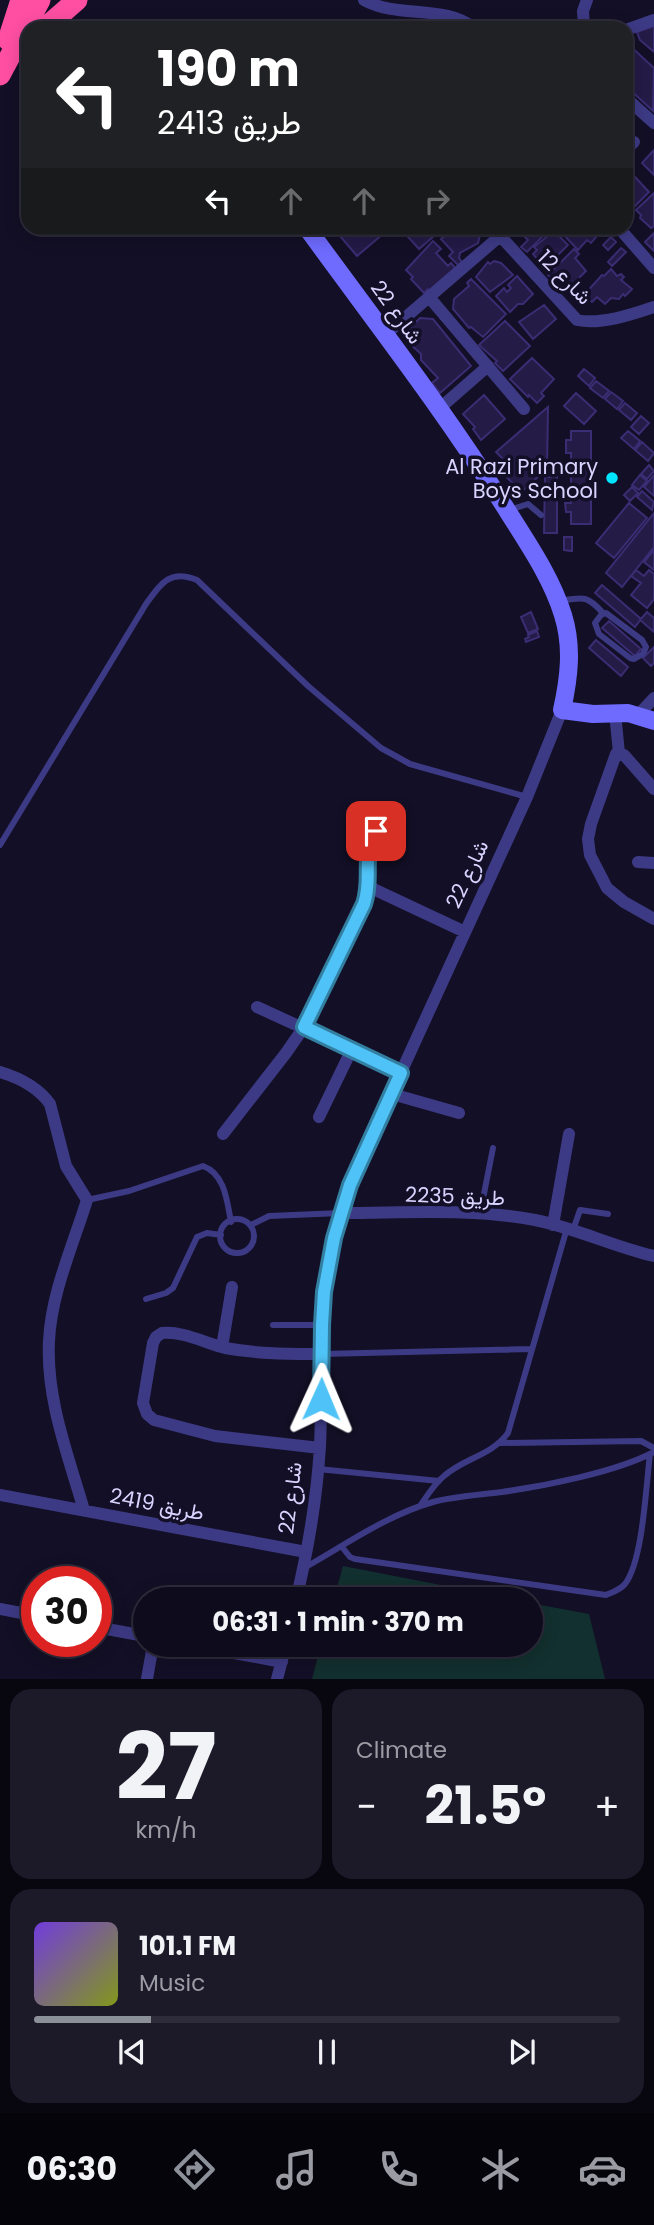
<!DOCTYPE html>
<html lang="en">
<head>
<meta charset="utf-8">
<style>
  :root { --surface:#0e0b1c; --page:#1c1929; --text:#f1f3f6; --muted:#9b9ba3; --line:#2e2b3b; --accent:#8c9099 }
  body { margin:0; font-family:Poppins,Vazirmatn,sans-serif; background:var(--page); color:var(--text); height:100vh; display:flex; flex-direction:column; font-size:26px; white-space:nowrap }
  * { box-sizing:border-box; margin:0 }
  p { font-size:23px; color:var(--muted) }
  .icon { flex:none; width:38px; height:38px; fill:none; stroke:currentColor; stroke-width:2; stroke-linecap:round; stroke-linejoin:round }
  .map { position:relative; height:1679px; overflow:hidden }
  .drawer { display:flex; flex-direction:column; gap:10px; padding:10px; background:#08060f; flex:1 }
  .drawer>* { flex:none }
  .banner { position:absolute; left:21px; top:21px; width:612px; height:214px; border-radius:21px; box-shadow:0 4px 18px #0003,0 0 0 2px var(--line); background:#202124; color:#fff; overflow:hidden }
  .speed { position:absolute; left:21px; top:1566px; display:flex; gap:14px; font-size:35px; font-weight:700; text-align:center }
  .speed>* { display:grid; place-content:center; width:91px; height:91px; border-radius:50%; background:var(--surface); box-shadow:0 4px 18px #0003,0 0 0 2px var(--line); line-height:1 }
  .speed .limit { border:10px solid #d22; background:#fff; color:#111 }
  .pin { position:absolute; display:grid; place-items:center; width:60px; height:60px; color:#fff; margin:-30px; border-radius:14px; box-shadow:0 4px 10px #0006 }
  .me { position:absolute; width:77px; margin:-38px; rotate:1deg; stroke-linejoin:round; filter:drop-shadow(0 0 5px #0008) }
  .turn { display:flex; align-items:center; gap:24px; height:147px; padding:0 21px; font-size:32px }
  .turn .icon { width:91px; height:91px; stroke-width:2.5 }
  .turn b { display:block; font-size:49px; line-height:60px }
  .lanes { display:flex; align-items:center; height:66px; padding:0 21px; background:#0003; justify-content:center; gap:35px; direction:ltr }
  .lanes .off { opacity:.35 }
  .big { font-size:52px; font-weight:700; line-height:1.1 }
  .drawer .card { flex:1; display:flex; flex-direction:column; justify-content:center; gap:10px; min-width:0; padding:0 24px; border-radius:21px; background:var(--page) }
  .drawer .dial { align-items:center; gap:0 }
  .dial b { font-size:91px; line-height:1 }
  .song { display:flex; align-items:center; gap:21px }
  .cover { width:84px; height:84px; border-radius:10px; background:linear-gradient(135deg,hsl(260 70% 55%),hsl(70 70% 35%)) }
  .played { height:7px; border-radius:4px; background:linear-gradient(90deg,var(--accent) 20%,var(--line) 20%) }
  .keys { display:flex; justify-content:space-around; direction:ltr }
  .heat { display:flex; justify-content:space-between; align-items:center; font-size:38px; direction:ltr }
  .drawer .tiles { flex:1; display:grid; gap:10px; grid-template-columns:1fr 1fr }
  .card:last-child { grid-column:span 2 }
  .trip { position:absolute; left:133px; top:1587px; width:410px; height:70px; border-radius:35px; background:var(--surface); box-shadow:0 4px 18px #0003,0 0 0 2px var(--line); font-weight:700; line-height:70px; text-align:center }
  .tabs { display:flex; height:112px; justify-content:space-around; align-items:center; background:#06040b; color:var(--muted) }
  .tabs .icon { width:49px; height:49px }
  .tabs .current { color:var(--accent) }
  .tabs b { font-size:32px; color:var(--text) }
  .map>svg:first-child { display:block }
  .green { fill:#12302f }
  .building { fill:#241b47; stroke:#3b2d73; stroke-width:2 }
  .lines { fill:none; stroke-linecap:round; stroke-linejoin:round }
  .lane { stroke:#3d3a85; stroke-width:6 }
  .street { stroke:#3d3a85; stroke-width:12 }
  .secondary { stroke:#6f6bff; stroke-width:18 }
  .highway { stroke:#ff4fa3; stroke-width:21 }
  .route-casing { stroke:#337fa1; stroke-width:18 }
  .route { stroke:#4fc3f7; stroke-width:12 }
  .poi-dot { fill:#00e5ff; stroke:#130f26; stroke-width:2.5 }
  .labels { text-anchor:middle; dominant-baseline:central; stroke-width:7; stroke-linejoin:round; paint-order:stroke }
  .street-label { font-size:21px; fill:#d9d4ff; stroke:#130f26 }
  .poi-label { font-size:21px; fill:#d9d4ff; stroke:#130f26; text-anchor:end }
</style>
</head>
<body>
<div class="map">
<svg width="654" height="1679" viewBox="0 0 654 1679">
  <rect width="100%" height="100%" fill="#130f26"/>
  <!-- green -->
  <path class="green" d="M343,1566L513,1599H334Z
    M530,1603L589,1614L605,1679H312L321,1645H530Z"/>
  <!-- building -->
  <path class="building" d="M654,26V52L640,40L637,32Z
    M627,43L654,68L653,111L626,86Z
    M654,150V175L642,163Z
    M635,177L649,192L633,208L634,210L626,218V185Z
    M654,193V226L651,228L640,218L641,215L636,210Z
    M349,228H390L357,256L340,236Z
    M400,228H443L419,249Z
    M453,228H473L480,235L478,243L460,253L459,258L462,262L458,265L449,256L453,252L441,239Z
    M518,228H551L527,252L521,247L528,240L517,229Z
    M568,228H602L603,229L591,243L587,240L578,250L562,233Z
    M554,231L568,245L550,263L544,258L540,262L533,254L537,250L534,247Z
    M654,233V251L645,242Z
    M611,237L616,242L608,250L603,245Z
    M433,241L441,249L436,253L448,266L451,263L455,268L430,292L428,289L424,293L411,279L413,277L406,270Z
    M621,248L626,252L612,266L608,262Z
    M574,249L579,254L575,258L586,271L570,287L558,275L553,280L548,275Z
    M494,261L501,263L513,275L490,292L476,277L488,262L490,264Z
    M611,269L617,276L621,274L624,277L621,280L632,289L625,296L623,294L619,299L611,298L605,304L597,297L592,302L584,295L602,275L604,276Z
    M517,276L533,294L523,304H518L510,312L496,296L504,288L507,292L511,288L508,285Z
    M471,279L506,314L483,337L471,327L469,328L453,309L454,299L469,286L467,283Z
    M544,305L556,319L533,339L519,322Z
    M420,318L433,319L471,366L440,393L432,383L438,378L421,360V354L408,342L409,329Z
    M505,321L530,346L503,371L495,363L497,361L479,345Z
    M532,358L554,379L541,393L544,396L537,403L529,395L528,397L510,379Z
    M584,369L595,378L589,386L578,376Z
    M596,381L609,391L603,398L590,388Z
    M611,392L623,401L617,409L605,399Z
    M576,393L596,411L584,424L564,406Z
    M484,395L505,419L481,440L473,429L475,427L463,414Z
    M625,403L637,413L631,420L619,410Z
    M548,407L547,469L523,490L520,486L514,493L508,487L512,483L500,469L507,463L496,452Z
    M641,416L649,423L639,434L631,427Z
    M571,431H591V524H571V512H566L565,503H571V453H566V440H571Z
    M628,431L640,441L634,449L621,438Z
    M642,442L654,453L648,461L635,450Z
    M649,465L654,471L647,479L641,474Z
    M640,475L647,481L639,490L632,485Z
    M654,475V496L644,487Z
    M545,477H557V533H544Z
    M632,487L638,493L630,501L624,495Z
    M642,491L654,502L652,510L637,497Z
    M629,503L647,518L614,558L596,543Z
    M654,513V547L622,587L606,573Z
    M564,537H572V551L564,550Z
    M654,550V570L644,562Z
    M636,570L644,576L649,570L654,574V599L647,608L631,595L641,583L631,576Z
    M602,585L641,619L635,627L595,593Z
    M531,612L538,629L528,633L521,617Z
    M647,612L654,618V632L640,620Z
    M609,621L641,649L635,656L602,628Z
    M537,631L539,637L526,642L525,639L529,637L528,635Z
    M596,640L628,667L621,676L589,648Z
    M654,647V663L651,666L643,658Z"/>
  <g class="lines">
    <!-- lane -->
    <path class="lane" d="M509,510L528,504L541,515
      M560,601C583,597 587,595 603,613
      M606,613L642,640L646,647L643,654L634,659L630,658L599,634L595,623L601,615Z
      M0,845L146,604C161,583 170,569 197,580L308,686L381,748L410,764L527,797
      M87,1200L129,1191L203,1166C225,1174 227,1201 231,1222
      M480,1214L493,1148
      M220 1236a17 17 0 1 1 34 0a17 17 0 1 1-34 0Z
      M251,1225L269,1216L341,1213
      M573,1230L580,1210L608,1214
      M146,1299L166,1293L173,1288L197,1237L207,1233L221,1235
      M273,1325H322
      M322,1354L532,1349
      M500,1443L641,1441L654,1448
      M318,1469L439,1481
      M420,1506C427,1496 434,1484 444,1476C464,1458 491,1456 508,1433L567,1228
      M342,1547L350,1557L355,1559L606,1595C613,1592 620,1590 625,1584C643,1561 646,1485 650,1454
      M304,1568C345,1545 387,1515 433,1502C456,1496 479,1495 502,1492C545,1486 615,1472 652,1453"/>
    <!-- street -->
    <path class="street" d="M364,0C398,19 443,4 474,28
      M584,28L583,11L587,0
      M626,30L654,20
      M626,98L654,123
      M626,150L634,142
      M493,228L577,320C600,325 631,315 654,307
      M619,228L654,268
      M429,297L524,409
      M385,335L500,236
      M440,408L488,366
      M615,713L619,753
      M638,715L654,698
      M654,789L624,755L616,754L591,824L588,839L590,855L607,888L624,902L654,919
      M638,862L654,863
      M367,886L465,932
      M257,1007L401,1073
      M0,1072C20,1078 38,1087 50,1104L66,1166L87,1200C73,1245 51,1294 49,1341C46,1399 68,1455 84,1510
      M392,1094L459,1113
      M319,1117L351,1051
      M223,1134L286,1053L304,1027L364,904C373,877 360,861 376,831
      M342,1213C406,1213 472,1208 535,1220C576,1228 614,1247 654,1256
      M553,1225L569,1134
      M222,1347L232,1287
      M320,1448L215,1436L154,1420L147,1414L143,1403L153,1343L156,1337L162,1333C183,1331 205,1343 225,1348C258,1354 289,1354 322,1354
      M0,1495L306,1552
      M296,1600C308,1550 317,1497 320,1446C322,1405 320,1364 322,1323C325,1268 338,1213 360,1162L527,797L562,710
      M0,1609L37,1616
      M96,1627L145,1636
      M191,1645L282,1662
      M147,1679L153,1645
      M277,1679L286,1645"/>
    <!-- secondary -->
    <path class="secondary" d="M307,228C374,320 444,410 505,507C526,541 551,576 563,615C573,647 569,678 562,710L593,714L628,713L654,721"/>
    <!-- highway -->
    <path class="highway" d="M45,28L77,0
      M8,40L21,0
      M0,75L40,0"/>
  </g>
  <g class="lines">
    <!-- route casing -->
    <g class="route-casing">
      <path id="route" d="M321,1399L322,1325L324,1292L334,1238L350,1185L401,1073L304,1027L364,904C373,877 361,860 376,831"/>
    </g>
    <!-- route -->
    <use href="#route" class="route"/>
  </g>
  <!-- markers -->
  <circle class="poi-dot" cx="612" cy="478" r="7"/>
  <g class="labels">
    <!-- street labels -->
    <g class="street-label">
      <text transform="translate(565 277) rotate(45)">شارع 12</text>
      <text transform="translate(397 312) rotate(54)">شارع 22</text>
      <text transform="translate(467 874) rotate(-65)">شارع 22</text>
      <text transform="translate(455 1196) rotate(2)">طريق 2235</text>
      <text transform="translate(290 1498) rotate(-83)">شارع 22</text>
      <text transform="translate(157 1504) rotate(11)">طريق 2419</text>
    </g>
    <!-- poi labels -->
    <g class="poi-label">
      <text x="598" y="466">Al Razi Primary<tspan x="598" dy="24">Boys School</tspan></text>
    </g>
  </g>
</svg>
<div class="speed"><div class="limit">30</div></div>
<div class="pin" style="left:376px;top:831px;background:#d93025"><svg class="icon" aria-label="arrive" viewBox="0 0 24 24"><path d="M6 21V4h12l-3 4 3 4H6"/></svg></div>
<svg class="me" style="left:321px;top:1399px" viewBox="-20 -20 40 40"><path d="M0-17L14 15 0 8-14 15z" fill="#4fc3f7" stroke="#fff" stroke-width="4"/></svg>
<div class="trip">06:31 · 1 min · 370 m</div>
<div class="banner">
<div class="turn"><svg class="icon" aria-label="left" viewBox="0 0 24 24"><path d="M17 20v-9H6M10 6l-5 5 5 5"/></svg><div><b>190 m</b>طريق 2413</div></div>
<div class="lanes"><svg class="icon" aria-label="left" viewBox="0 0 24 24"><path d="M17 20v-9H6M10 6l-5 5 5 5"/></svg><svg class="icon off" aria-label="ahead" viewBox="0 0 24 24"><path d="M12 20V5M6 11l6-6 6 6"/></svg><svg class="icon off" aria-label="ahead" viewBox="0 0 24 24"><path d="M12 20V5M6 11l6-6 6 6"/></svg><svg class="icon off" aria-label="right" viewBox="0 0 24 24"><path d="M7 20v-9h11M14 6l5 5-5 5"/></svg></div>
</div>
</div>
<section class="drawer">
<div class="tiles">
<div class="card dial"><b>27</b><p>km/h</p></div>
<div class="card"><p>Climate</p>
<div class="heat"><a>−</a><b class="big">21.5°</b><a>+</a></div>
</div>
<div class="card">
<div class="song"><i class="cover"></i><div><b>101.1 FM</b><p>Music</p></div></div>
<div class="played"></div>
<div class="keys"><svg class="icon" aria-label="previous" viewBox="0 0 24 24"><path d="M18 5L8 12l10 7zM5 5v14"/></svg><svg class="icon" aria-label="pause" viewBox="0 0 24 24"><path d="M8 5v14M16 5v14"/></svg><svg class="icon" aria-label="next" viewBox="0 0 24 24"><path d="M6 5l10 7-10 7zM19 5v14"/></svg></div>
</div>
</div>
</section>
<nav class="tabs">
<b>06:30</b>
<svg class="icon current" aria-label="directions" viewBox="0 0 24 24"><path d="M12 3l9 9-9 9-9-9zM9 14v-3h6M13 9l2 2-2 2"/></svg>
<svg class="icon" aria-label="music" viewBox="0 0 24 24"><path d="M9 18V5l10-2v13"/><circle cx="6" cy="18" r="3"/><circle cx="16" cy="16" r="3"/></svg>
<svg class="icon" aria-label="phone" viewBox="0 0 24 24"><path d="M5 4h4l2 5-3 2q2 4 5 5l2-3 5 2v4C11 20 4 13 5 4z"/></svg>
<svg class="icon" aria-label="climate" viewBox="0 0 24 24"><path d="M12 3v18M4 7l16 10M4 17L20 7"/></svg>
<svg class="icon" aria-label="car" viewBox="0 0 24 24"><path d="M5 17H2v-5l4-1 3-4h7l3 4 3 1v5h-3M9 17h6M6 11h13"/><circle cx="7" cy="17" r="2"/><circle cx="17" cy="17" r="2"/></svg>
</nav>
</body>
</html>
